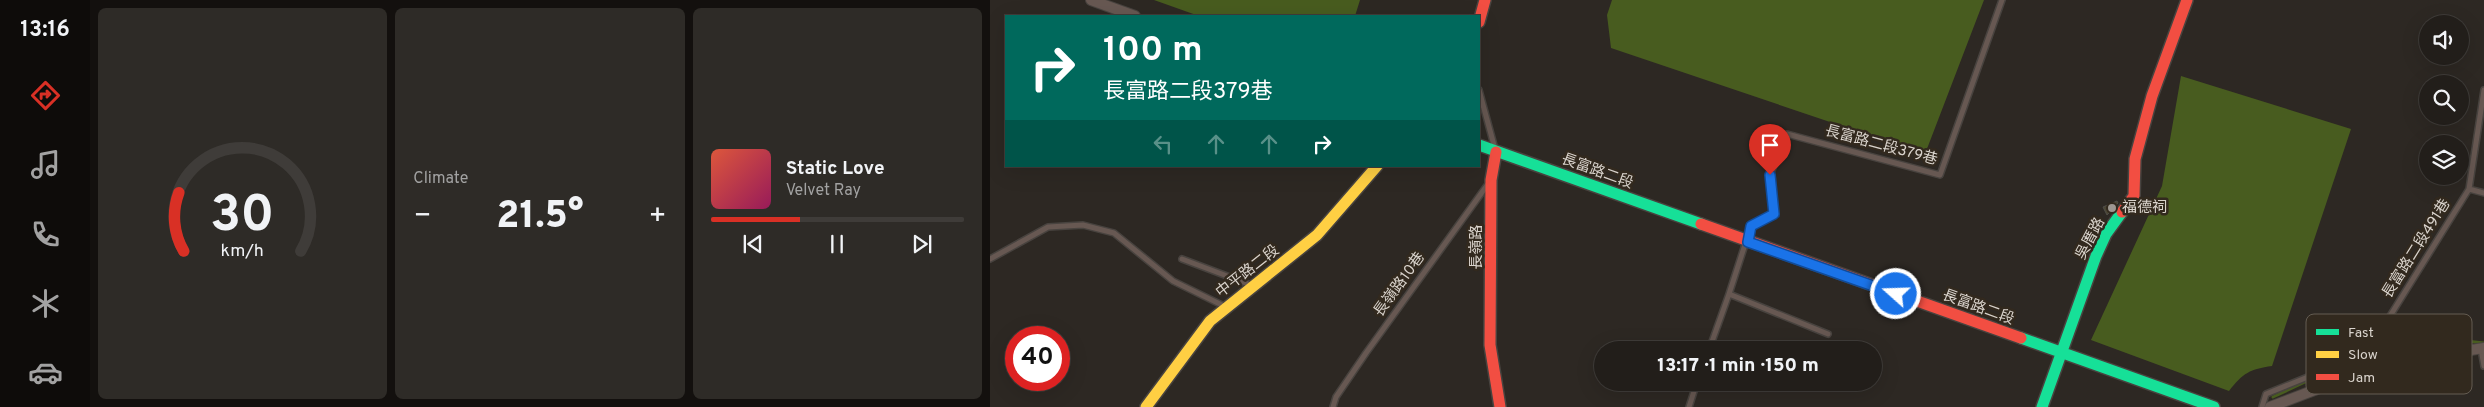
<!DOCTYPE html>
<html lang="en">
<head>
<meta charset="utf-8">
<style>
  :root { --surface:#221e1a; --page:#2e2b27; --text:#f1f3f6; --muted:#a2a2a2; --line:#3f3c39; --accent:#d93025 }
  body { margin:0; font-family:Overpass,"Noto Sans TC",sans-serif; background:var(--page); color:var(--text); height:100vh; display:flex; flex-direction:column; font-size:19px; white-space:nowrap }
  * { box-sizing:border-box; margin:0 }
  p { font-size:16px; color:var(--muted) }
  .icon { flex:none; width:28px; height:28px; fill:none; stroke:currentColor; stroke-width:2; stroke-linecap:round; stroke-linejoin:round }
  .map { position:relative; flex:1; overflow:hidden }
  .side { display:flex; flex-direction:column; gap:8px; padding:8px; background:#13100e; width:900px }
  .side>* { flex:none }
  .top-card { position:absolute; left:15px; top:15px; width:475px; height:152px; border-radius:0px; box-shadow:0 5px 20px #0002,0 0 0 1px var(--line); background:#00695c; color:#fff; overflow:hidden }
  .fabs { position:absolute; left:1429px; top:15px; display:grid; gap:10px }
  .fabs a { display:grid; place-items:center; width:50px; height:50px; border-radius:50%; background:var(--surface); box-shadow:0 5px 20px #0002,0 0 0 1px var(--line); font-size:25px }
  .speed { position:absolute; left:15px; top:326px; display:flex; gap:10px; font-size:25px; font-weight:700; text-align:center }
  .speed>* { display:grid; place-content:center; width:65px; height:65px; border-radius:50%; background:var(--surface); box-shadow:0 5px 20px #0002,0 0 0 1px var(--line); line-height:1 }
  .speed .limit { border:8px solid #d22; background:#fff; color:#111 }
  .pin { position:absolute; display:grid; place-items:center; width:42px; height:42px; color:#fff; margin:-51px -21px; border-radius:50% 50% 50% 0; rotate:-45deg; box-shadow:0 0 5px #0007 }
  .pin .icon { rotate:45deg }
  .me { position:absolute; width:55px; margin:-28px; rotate:290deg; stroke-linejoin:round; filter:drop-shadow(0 0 4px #0008) }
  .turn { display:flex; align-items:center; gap:18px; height:105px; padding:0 15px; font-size:22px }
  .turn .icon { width:65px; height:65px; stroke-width:2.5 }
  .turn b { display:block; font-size:35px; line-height:42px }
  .lanes { display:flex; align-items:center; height:48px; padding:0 15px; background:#0003; justify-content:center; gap:25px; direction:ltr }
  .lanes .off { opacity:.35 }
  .big { font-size:38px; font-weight:800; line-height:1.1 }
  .side .tile { flex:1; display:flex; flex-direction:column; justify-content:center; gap:8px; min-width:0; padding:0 18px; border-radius:8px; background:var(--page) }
  .side .dial { align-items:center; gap:0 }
  .dial svg { height:130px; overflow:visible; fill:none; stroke:var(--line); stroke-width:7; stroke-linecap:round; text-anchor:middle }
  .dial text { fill:var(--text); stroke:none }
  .song { display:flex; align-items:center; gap:15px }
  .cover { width:60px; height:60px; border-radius:8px; background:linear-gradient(135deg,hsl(10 70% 55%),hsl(330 70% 35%)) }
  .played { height:5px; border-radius:2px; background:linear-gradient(90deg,var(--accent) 35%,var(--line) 35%) }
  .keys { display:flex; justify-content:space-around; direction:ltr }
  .heat { display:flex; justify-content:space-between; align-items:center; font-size:28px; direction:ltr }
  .side .tiles { flex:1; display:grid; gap:8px; grid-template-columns:repeat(3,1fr) }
  .trip { position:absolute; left:604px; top:341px; width:288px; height:50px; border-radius:25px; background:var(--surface); box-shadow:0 5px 20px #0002,0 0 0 1px var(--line); font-weight:800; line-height:50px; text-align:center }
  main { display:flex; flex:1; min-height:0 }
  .tabs { display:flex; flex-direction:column; width:90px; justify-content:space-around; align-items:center; background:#0e0c0a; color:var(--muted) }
  .tabs .icon { width:35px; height:35px }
  .tabs .active { color:var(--accent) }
  .tabs b { font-size:22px; color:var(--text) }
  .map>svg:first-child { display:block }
  .water { fill:#485c1f }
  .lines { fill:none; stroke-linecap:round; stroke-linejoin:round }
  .stream { stroke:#485c1f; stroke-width:3 }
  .building { fill:#4a4533; stroke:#504d48 }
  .lane-casing { stroke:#48433f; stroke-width:8 }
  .street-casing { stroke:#48433f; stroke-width:12 }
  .fast-casing { stroke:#48433f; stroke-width:14 }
  .slow-casing { stroke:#48433f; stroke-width:14 }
  .jam-casing { stroke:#48433f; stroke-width:14 }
  .lane { stroke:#675852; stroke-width:5 }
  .street { stroke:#675852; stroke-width:10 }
  .fast { stroke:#16e098; stroke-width:11 }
  .slow { stroke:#ffcf43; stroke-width:11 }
  .jam { stroke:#f24e42; stroke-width:11 }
  .route-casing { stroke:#114b97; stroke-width:12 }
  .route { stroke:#1a73e8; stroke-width:9 }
  .poi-dot { fill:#9d9791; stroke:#32291e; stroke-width:2 }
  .labels { text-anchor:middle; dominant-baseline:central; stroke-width:5; stroke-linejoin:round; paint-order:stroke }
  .street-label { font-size:15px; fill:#d9d3cc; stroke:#32291e }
  .poi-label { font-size:15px; fill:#d9d3cc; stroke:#32291e; text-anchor:start }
  .key { fill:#32291e; stroke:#645c52; stroke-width:1 }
  .key-label { font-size:14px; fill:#d9d3cc }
</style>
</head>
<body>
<main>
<nav class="tabs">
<b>13:16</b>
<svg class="icon active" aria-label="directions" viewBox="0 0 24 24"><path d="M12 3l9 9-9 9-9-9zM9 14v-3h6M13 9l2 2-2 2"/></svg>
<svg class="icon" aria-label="music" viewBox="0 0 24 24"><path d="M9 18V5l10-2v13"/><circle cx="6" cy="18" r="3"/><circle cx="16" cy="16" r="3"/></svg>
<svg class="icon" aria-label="phone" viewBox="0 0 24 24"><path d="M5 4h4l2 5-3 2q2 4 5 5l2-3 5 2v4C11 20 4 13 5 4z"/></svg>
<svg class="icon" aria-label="climate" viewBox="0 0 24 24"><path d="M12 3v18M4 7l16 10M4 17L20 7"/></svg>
<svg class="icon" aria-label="car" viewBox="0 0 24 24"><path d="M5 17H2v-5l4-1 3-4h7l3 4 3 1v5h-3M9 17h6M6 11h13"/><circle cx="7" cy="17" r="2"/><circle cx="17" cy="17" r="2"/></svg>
</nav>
<section class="side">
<div class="tiles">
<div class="tile dial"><svg viewBox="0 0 100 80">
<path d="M14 69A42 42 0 1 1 86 69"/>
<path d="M14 69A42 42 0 0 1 11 33" stroke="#d93025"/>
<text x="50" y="56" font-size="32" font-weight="700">30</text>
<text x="50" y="72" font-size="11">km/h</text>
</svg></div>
<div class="tile"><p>Climate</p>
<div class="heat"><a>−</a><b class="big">21.5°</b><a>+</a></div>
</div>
<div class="tile">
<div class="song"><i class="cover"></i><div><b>Static Love</b><p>Velvet Ray</p></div></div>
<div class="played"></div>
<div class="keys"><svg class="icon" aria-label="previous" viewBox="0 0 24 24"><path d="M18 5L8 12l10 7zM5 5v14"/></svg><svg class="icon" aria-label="pause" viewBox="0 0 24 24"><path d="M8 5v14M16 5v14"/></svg><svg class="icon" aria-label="next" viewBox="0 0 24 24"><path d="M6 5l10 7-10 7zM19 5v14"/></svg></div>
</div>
</div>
</section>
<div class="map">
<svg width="1494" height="407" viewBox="0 0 1494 407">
  <rect width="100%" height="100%" fill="#2d2823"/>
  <!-- water -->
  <path class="water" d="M164,0H370L365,16H209Z
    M622,0H994L935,154L621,48L617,15Z
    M1191,76L1361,129L1282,366C1260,369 1253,373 1239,391L1101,340L1172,186Z"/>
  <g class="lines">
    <!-- stream -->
    <path class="stream" d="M1283,397L1315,382L1411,353L1467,340L1494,343"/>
  </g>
  <!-- building -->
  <path class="building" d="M1127,201L1128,203L1117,215L1113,207Z"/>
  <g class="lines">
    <!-- lane casing -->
    <g class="lane-casing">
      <path id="lane" d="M489,90L505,149
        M1479,189L1494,193
        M0,259L58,227L93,225L124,233L183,281L234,306
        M192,259L261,285
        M838,334L739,294L761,226L784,214L780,175L797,134L950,175L1012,0
        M1491,349L1494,366
        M719,350L739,294
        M343,407L346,397L376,353L498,184
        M699,407L707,382
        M1272,407L1276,394L1377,353L1479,189L1494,90"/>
    </g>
    <!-- street casing -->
    <g class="street-casing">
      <path id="street" d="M101,0L145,16
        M1280,407L1393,364L1494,348"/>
    </g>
    <!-- fast casing -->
    <g class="fast-casing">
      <path id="fast" d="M489,145L711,224
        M1031,338L1224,407
        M1052,407L1106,256L1116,234L1132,212"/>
    </g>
    <!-- slow casing -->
    <g class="slow-casing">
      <path id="slow" d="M156,407L220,321L327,235L387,166"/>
    </g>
    <!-- jam casing -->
    <g class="jam-casing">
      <path id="jam" d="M489,22L495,0
        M506,152L501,180L500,345L510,407
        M1132,212L1144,196L1145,159L1162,96L1197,0
        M711,224L1031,338"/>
    </g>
    <!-- lane -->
    <use href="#lane" class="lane"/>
    <!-- street -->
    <use href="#street" class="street"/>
    <!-- fast -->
    <use href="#fast" class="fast"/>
    <!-- slow -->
    <use href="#slow" class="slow"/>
    <!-- jam -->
    <use href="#jam" class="jam"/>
  </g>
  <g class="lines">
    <!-- route casing -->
    <g class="route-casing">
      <path id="route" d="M780,175L784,214L761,226L758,242L906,294"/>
    </g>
    <!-- route -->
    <use href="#route" class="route"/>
  </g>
  <!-- markers -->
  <circle class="poi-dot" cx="1122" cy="208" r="5"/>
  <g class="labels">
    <!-- street labels -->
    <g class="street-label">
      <text transform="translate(891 146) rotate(15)">長富路二段379巷</text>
      <text transform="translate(607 172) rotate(20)">長富路二段</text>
      <text transform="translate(1101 239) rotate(-62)">吳厝路</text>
      <text transform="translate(487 247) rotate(-90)">長嶺路</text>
      <text transform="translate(1427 249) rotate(-58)">長富路二段491巷</text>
      <text transform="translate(258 272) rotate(-38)">中平路二段</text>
      <text transform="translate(410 285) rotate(-54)">長嶺路10巷</text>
      <text transform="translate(988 308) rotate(20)">長富路二段</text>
    </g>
    <!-- poi labels -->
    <g class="poi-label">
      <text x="1132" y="208">福德祠</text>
    </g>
  </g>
  <!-- legend -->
  <rect x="1316" y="314" width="166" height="80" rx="8" class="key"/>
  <rect x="1326" y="329" width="23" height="6" fill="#16e098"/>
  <rect x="1326" y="351" width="23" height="7" fill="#ffcf43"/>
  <rect x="1326" y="374" width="23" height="6" fill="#f24e42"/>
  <g class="key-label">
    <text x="1358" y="337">Fast</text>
    <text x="1358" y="359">Slow</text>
    <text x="1358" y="382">Jam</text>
  </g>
</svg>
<div class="fabs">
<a><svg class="icon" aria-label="sound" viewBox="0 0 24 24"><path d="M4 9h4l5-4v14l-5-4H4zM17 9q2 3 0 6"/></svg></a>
<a><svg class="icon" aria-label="search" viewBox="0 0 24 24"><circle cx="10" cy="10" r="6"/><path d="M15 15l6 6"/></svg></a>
<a><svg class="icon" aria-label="layers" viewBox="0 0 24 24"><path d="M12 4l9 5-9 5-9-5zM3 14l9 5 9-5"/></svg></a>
</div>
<div class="speed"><div class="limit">40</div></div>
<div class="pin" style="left:780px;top:175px;background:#d93025"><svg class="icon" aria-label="arrive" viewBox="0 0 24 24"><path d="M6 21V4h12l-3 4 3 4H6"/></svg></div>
<svg class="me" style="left:906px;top:294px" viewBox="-20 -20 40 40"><circle r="17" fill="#1a73e8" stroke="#fff" stroke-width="3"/><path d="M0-11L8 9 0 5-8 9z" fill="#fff"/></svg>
<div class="trip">13:17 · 1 min · 150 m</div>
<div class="top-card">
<div class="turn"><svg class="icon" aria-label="right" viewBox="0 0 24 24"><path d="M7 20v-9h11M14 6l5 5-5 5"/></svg><div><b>100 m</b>長富路二段379巷</div></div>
<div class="lanes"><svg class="icon off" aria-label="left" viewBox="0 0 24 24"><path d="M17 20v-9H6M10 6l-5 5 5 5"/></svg><svg class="icon off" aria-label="ahead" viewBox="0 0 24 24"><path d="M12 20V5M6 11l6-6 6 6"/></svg><svg class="icon off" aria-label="ahead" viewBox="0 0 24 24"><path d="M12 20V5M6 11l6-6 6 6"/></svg><svg class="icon" aria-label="right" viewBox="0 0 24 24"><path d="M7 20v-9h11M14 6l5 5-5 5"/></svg></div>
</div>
</div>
</main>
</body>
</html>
